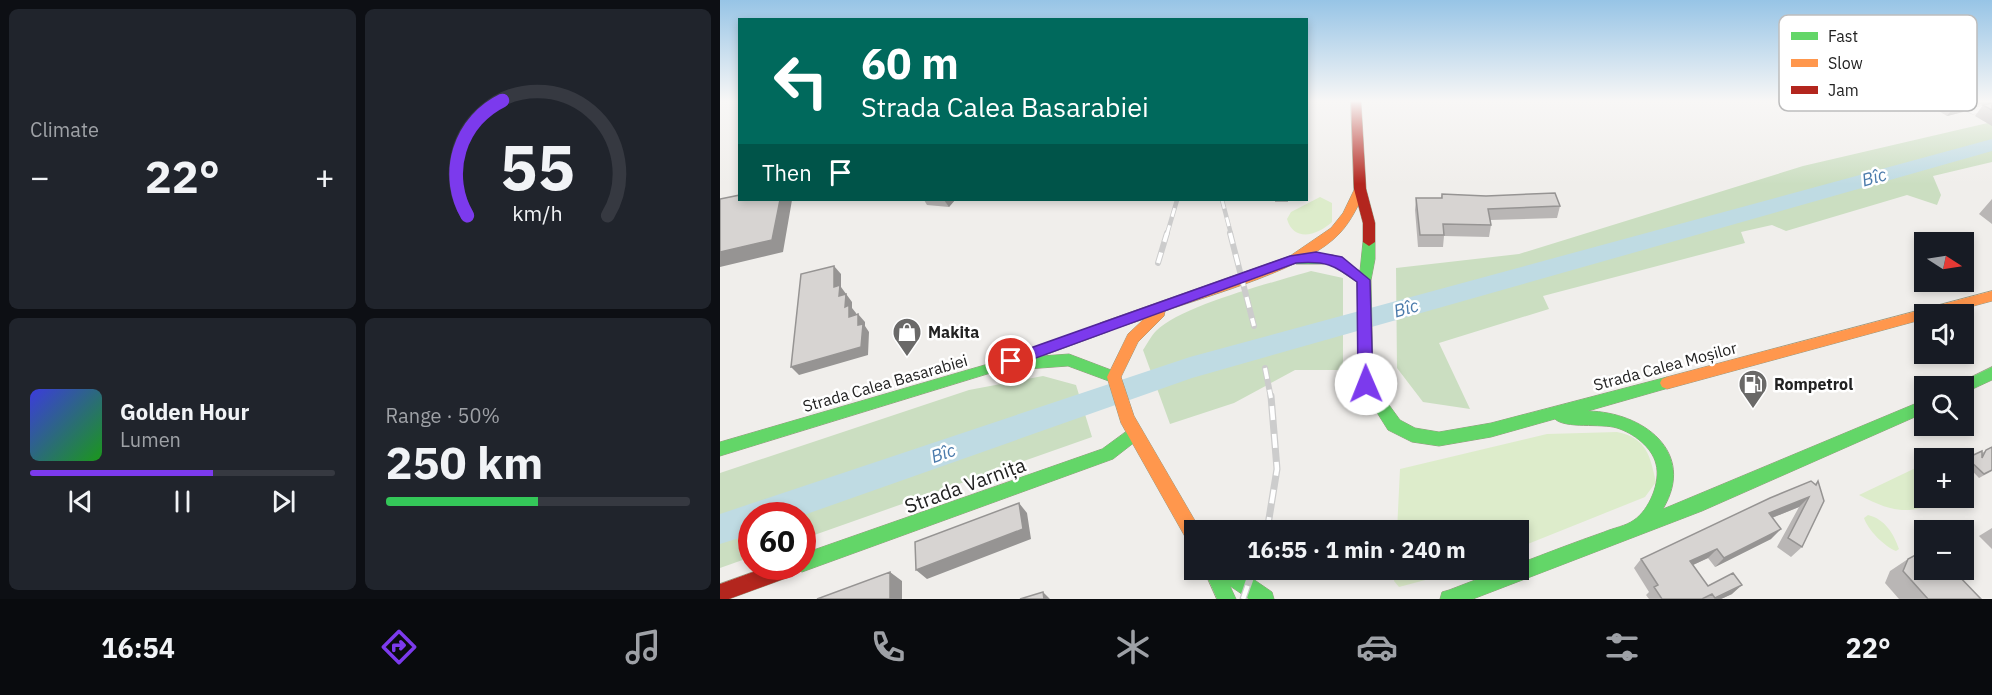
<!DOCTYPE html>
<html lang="en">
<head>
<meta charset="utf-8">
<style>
  :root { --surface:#171b24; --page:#20242c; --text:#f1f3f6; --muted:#9ea1a6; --line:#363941; --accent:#7c3aed }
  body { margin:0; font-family:"IBM Plex Sans",sans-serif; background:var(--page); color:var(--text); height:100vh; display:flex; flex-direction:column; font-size:22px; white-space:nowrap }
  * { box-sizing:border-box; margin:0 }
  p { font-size:20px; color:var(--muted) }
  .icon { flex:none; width:33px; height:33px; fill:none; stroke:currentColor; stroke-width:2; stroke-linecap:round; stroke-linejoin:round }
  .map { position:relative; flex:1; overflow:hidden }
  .sheet { display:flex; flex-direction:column; gap:9px; padding:9px; background:#0d0f14; width:720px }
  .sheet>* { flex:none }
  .banner { position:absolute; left:18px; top:18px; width:570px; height:183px; border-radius:0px; box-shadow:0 3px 9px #0003; background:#00695c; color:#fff; overflow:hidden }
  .needle { width:39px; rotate:102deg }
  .controls { position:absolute; left:1194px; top:232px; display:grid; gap:12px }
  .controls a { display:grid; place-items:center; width:60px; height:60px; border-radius:0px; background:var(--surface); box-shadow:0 3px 9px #0003; font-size:30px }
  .speed { position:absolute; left:18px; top:502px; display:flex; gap:12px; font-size:30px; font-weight:700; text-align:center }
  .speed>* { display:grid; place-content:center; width:78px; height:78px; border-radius:50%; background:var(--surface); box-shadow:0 3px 9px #0003; line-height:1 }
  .speed .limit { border:9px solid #d22; background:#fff; color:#111 }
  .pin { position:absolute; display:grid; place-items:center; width:51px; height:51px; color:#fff; margin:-26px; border:3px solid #fff; border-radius:50%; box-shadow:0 2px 6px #0007 }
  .me { position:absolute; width:66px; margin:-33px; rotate:359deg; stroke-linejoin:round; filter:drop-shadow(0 0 4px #0008) }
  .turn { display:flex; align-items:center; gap:21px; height:126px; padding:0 24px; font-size:27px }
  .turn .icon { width:78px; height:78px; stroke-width:2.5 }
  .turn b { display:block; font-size:42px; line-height:51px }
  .then { display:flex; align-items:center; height:57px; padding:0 24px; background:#0003; gap:12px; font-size:22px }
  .big { font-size:45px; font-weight:700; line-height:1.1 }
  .sheet .card { flex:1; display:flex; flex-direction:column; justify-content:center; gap:9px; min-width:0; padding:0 21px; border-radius:9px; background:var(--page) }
  .sheet .dial { align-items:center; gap:0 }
  .dial svg { height:156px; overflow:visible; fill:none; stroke:var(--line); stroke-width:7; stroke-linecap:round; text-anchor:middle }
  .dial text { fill:var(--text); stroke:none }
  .song { display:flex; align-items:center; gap:18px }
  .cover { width:72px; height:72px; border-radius:9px; background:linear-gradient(135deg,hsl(240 70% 55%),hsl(120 70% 35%)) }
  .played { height:6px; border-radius:3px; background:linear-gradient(90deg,var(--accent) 60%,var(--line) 60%) }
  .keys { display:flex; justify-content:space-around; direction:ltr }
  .heat { display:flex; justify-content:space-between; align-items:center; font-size:33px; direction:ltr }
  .charge { height:9px; border-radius:4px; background:linear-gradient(90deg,#34c759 50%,var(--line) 0) }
  .sheet .tiles { flex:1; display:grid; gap:9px; grid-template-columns:repeat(2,1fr) }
  .trip { position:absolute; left:464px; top:520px; width:345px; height:60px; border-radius:0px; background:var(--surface); box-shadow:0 3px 9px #0003; font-weight:700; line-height:60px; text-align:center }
  .tabs { display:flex; height:96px; justify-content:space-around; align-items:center; background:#090b0e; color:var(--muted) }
  .tabs .icon { width:42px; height:42px }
  .tabs .active { color:var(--accent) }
  .tabs b { font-size:27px; color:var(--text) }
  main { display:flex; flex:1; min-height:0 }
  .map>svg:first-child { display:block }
  .grass { fill:#ddeccb }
  .forest { fill:#cbdec1 }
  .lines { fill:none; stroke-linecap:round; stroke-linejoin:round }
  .river { fill:#bfdbe3; fill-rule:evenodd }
  .street-casing { stroke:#c9c8c7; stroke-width:1 }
  .fast-casing { stroke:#999a82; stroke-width:1 }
  .slow-casing { stroke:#999a82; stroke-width:1 }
  .jam-casing { stroke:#999a82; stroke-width:1 }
  .street { fill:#fdfcfc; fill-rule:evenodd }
  .fast { fill:#63d668; fill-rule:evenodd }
  .slow { fill:#ff974d; fill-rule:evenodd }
  .jam { fill:#b3261e; fill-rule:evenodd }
  .rail-far2-casing { stroke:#ccc; stroke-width:4.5 }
  .rail-far1-casing { stroke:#ccc; stroke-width:6 }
  .rail-casing { stroke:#ccc; stroke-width:7 }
  .rail-far2 { stroke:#fff; stroke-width:3; stroke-dasharray:9; stroke-linecap:butt }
  .rail-far1 { stroke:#fff; stroke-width:4; stroke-dasharray:11; stroke-linecap:butt }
  .rail { stroke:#fff; stroke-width:4.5; stroke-dasharray:14; stroke-linecap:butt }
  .wall { fill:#b9b6b5 }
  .shaded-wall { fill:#969493 }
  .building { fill:#d7d4d2; stroke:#969493; stroke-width:1.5 }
  .route { fill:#7c3aed; stroke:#51269a; stroke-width:1.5 }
  .labels { text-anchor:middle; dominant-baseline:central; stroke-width:5; stroke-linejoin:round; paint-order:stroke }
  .poi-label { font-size:16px; font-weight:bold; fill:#222; stroke:#fff; text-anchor:start }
  .street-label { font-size:16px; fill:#222; stroke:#fff }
  .water-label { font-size:18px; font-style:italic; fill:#4a7aab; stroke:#fff }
  .near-street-label { font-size:20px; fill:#222; stroke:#fff }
  .key { fill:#fff; stroke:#bdbdbd; stroke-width:1.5 }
  .key-label { font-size:16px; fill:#222 }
</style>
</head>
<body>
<main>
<section class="sheet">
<div class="tiles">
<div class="card"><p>Climate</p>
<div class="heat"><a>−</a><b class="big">22°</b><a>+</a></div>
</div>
<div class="card dial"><svg viewBox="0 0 100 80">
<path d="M14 69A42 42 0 1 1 86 69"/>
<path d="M14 69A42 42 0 0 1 32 10" stroke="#7c3aed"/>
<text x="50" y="56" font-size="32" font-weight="700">55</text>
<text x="50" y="72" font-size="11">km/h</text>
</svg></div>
<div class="card">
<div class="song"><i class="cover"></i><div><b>Golden Hour</b><p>Lumen</p></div></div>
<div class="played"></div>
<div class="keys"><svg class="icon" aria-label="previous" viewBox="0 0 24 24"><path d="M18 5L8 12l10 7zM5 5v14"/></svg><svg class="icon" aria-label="pause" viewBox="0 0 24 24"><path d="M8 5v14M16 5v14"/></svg><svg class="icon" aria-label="next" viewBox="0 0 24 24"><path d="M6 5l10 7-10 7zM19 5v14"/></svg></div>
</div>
<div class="card"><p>Range · 50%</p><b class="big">250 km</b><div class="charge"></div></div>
</div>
</section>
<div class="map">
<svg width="1272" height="599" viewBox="0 0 1272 599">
  <rect width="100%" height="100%" fill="#f0eeeb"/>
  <!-- grass -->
  <path class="grass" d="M600,197L612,203V222C598,235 574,243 567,219L571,212Z
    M897,432C927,438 930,456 936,482L925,497L798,548V531H677L680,469L827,434Z
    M1204,464V498H1230C1192,514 1177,515 1139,495Z
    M1148,515C1165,519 1174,534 1179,549L1176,551C1164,546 1148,530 1144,518Z
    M675,570H743L679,587L674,581Z"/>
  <!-- forest -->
  <path class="forest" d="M1272,122V162L1213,176L1221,195L1217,205L1187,195L1066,231L1052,225L1021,232L1025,243L823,296L829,309L719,343L750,409L703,402L677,368L676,268L799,254L1083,166Z
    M591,271L623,278V370H575L514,403L450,424L423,350C427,344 431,336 436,331C462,305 555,282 591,271Z
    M323,376L356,385L372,437L83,539L82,516H32L31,557L0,568V473L249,390Z"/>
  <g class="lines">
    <!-- river -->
    <path class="river" d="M1272,139V151L472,378L81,516H32V534L0,544V514L470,357Z"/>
    <!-- street casing -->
    <g class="street-casing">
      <path id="street" d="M1222,101H1237L1254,107L1272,105V111L1253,114Z"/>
    </g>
    <!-- fast casing -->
    <g class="fast-casing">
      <path id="fast" d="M649,238L655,242V259L651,280L653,383L680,420L695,428L719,432L771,423L947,377L952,379L954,383L952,387L868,411C923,412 977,452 943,509L1204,400V413L982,511L753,599H720L722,592L729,590L781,570H798V564C827,553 855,542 884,532C893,528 906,526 914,520C929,510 941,482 936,464C932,447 913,433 897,428C881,423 845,429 835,419L771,437L719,446L692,442L668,430L639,384L637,282L610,264H576L570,259L576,254L613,255L640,271L643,242Z
        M385,322L390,323L392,327L390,331L322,356L349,354L399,373L401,377L399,381L394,383L348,366L307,369L300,364L0,456V442L268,364Z
        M1272,367V380L1244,393V387H1236L1239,383Z
        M414,426L420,428L422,433L420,438L393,459L82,572L76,569L75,567H82V554L382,449Z
        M484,570H520L552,592L554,599H529L510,586L516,599H497Z"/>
    </g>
    <!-- slow casing -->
    <g class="slow-casing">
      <path id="slow" d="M640,185L646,189C639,204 632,220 620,233C587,269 493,294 445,311L444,316L418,342L401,377L414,416L481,531H474V545L468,542L401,423L387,377L408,334L424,319L385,332L380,331L378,327L380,323L570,256L611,228L623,213L636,186Z
        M1272,291V301L1220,315H1204V319L947,389L942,387L940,383L942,379L947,377Z"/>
    </g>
    <!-- jam casing -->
    <g class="jam-casing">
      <path id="jam" d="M631,101H641L646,189L655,223V242L649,246L643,242V223L634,189Z
        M47,567H81L78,573L72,576L9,599H0V584Z"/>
    </g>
    <!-- street -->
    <use href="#street" class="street"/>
    <!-- fast -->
    <use href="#fast" class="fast"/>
    <!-- slow -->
    <use href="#slow" class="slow"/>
    <!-- jam -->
    <use href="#jam" class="jam"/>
    <!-- rail-far2 casing -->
    <g class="rail-far2-casing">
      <path id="rail-far2" d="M502,200L511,234
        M447,234L457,200"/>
    </g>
    <!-- rail-far1 casing -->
    <g class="rail-far1-casing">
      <path id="rail-far1" d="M510,233L534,326
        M438,263L447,233
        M545,368L551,398"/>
    </g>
    <!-- rail casing -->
    <g class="rail-casing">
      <path id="rail" d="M547,531L557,469L551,396
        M523,599L533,570"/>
    </g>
    <!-- rail-far2 -->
    <use href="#rail-far2" class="rail-far2"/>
    <!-- rail-far1 -->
    <use href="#rail-far1" class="rail-far1"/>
    <!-- rail -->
    <use href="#rail" class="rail"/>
  </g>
  <!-- wall -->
  <path class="wall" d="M1202,101H1272V103L1254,105L1250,103L1243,112L1227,116Z
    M1272,103V126L1255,116L1263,105Z
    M722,194L766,196L840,206L837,218L770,220L771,225L769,237L724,236L723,247H698L695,210L696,198H721Z
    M1272,199V224L1259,214Z
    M204,200H235L229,207L207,205Z
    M555,200H568V202H555Z
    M1272,447V471L1259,478L1244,462V460L1247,458L1262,453Z
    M1098,481L1082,547L1071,557L1057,547L1079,507L1052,518L1051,539L995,567L988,558L973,565L988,586L1012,594L1001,599H929L926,595L929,592L914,568L921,559L1095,484Z
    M1272,528V549L1259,536Z
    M1188,559L1261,599H1179L1165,583L1170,571Z"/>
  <!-- shaded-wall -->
  <path class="shaded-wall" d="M1251,101L1243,112L1227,116L1235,105Z
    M60,200H72L63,252L0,267V252Z
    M224,200H235L229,207Z
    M114,266L121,274V287L132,302V308L136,313L135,325L129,317L114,287Z
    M138,314L145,322V326L149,332L148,355L79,375L71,367L138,325Z
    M1089,497L1079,507L1039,523L1049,513Z
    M299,503L307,513L311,539L207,579L196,570Z
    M1061,529L1051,539L995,567L1004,558Z
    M997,549L988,558L962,570L970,561Z
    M170,572L182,581V599H170Z
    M1022,585L1012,594L1001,599H994Z
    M323,592L330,599H324Z"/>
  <!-- building -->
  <path class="building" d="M1272,103V110L1263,105Z
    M835,193L840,206L768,209L771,225L723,224L724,235H700L696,198H722V194L766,196Z
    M20,195V200H60L52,240L0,252V199Z
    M114,266V287L120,285L119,296L126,294L125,307L129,305V317L138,314V325L143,324L141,347L71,367L81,274Z
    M1272,447V470L1264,474L1247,458L1262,451V458L1266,450Z
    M1091,481L1096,485L1098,481L1104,501L1082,547L1068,538L1089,497L1049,513L1061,529L1004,558L997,549L970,561L988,586L1013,573L1022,585L995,598L992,594L982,599H942L934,587L938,585L921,559L1050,498Z
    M299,503L303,529L196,570L195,542Z
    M1201,552L1204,553V570H1233L1261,599H1208L1183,571L1188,559Z
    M170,572V599H97Z
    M323,592L324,599H300Z"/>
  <!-- sky -->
  <linearGradient id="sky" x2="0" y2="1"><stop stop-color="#97c4e6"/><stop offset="0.55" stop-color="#f8f7f6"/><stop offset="1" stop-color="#f8f7f6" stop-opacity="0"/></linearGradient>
  <rect width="1272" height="184" fill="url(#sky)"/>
  <!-- route -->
  <path class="route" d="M596,252L622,257L650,280L653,384L651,389H641L638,384L637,282C613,264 606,261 576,263L291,367L283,361L285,357L570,256Z"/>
  <!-- icons -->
  <defs>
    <g id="shop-pin" transform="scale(1.5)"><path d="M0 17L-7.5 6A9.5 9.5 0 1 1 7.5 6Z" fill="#6a6968" stroke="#fff"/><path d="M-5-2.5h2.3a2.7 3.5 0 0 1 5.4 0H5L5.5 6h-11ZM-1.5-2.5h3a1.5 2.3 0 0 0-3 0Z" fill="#fff"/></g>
    <g id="fuel-pin" transform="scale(1.5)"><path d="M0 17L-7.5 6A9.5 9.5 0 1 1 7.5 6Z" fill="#6a6968" stroke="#fff"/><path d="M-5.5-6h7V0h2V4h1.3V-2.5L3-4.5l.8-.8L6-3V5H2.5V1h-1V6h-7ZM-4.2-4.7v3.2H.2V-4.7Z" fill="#fff"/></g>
  </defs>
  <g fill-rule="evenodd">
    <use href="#shop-pin" x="187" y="332"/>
    <use href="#fuel-pin" x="1033" y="384"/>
  </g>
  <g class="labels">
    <!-- poi labels -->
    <g class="poi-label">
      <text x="208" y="332">Makita</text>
      <text x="1054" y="384">Rompetrol</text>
    </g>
    <!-- street labels -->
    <g class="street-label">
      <text transform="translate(945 366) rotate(-15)">Strada Calea Moșilor</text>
      <text transform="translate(165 383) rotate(-16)">Strada Calea Basarabiei</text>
    </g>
    <!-- water labels -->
    <g class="water-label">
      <text transform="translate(1154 177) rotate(-16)">Bîc</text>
      <text transform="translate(686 308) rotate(-16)">Bîc</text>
      <text transform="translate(223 453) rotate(-19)">Bîc</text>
    </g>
    <!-- near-street labels -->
    <g class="near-street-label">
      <text transform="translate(245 485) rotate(-20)">Strada Varnița</text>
    </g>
  </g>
  <!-- legend -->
  <rect x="1059" y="15" width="198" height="96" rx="9" class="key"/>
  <rect x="1071" y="32" width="27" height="8" fill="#63d668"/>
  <rect x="1071" y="59" width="27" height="8" fill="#ff974d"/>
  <rect x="1071" y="86" width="27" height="8" fill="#b3261e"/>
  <g class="key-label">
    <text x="1108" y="42">Fast</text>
    <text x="1108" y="69">Slow</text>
    <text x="1108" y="96">Jam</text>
  </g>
</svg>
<div class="controls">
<a><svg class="needle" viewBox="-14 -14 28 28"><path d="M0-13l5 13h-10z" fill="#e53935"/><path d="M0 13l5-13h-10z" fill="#9ea1a6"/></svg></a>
<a><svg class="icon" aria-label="sound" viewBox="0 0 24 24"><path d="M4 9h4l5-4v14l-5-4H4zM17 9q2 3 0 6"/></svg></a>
<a><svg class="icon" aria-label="search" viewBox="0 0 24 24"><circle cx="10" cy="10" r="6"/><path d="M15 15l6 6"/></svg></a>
<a>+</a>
<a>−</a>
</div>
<div class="speed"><div class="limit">60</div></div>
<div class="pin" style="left:291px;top:361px;background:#d93025"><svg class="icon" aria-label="arrive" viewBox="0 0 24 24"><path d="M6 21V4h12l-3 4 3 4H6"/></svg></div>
<svg class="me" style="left:646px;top:384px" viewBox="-20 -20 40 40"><circle r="19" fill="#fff"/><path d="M0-13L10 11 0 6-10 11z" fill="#7c3aed"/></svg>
<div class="trip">16:55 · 1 min · 240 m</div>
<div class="banner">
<div class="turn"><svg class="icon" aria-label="left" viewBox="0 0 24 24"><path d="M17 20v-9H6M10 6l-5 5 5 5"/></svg><div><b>60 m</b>Strada Calea Basarabiei</div></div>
<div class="then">Then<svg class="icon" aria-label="arrive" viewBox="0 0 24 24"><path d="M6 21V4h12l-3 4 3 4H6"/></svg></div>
</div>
</div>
</main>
<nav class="tabs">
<b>16:54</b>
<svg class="icon active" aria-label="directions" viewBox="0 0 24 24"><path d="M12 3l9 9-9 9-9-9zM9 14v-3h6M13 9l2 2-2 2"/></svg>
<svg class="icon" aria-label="music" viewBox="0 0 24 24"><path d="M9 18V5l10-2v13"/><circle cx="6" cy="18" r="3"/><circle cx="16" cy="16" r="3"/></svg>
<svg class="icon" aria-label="phone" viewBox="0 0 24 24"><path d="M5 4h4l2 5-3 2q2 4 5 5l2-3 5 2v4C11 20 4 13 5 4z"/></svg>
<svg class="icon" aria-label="climate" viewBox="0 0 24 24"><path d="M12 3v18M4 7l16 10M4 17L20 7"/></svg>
<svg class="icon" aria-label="car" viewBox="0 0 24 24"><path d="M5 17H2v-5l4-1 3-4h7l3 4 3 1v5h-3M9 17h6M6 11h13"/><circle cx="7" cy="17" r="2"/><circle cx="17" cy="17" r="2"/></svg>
<svg class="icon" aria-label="filters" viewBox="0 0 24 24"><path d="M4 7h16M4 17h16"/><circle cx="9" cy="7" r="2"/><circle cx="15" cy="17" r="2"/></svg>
<b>22°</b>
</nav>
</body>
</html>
